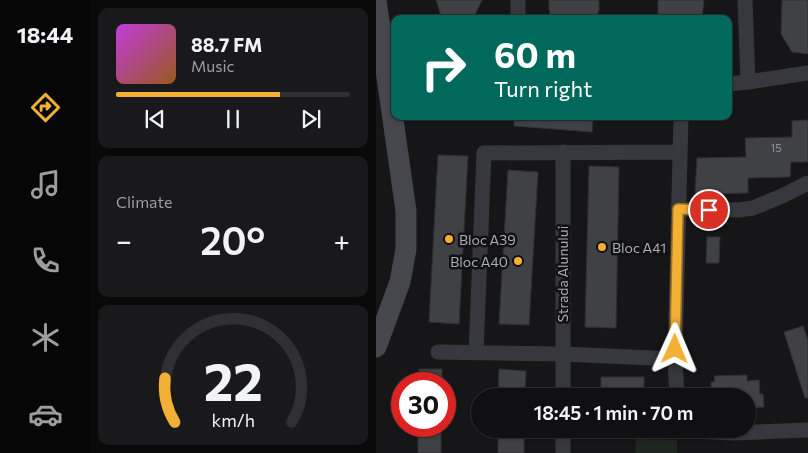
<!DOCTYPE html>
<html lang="en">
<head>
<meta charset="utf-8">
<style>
  :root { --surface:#101012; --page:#19191b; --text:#f1f3f6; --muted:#9c9d9f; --line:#303032; --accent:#f2b134 }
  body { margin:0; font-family:Commissioner,sans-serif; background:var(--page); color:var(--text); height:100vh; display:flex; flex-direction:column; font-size:19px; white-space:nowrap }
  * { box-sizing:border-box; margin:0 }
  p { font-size:16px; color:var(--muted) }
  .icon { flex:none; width:28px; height:28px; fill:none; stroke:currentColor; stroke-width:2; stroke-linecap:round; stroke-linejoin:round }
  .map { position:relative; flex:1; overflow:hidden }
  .panel { display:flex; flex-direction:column; gap:8px; padding:8px; background:#09090a; width:286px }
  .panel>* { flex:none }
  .banner { position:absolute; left:15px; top:15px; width:341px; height:105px; border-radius:10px; box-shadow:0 1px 4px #0004,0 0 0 1px var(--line); background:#00695c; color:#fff; overflow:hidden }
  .speed { position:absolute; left:15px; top:372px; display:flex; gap:10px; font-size:25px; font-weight:700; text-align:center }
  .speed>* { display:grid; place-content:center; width:65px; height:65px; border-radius:50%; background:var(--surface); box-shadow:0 1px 4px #0004,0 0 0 1px var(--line); line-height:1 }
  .speed .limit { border:8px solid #d22; background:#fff; color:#111 }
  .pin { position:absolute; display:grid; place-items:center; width:42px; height:42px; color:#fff; margin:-21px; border:2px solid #fff; border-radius:50%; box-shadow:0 1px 5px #0007 }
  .me { position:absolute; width:55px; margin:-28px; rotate:1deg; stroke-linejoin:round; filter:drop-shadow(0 0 4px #0008) }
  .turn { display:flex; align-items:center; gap:18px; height:105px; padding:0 20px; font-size:22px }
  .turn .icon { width:65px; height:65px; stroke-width:2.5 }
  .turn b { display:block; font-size:35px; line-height:42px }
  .big { font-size:38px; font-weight:600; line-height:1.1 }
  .panel .widget { flex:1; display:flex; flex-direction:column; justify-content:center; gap:8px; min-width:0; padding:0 18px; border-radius:10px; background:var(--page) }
  .panel .dial { align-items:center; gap:0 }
  .dial svg { height:130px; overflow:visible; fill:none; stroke:var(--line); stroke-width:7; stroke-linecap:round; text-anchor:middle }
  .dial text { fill:var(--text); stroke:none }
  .song { display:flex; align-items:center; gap:15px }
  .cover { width:60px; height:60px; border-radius:8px; background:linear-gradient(135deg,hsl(290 70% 55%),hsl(30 70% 35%)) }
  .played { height:5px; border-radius:2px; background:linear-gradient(90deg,var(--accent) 70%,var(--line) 70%) }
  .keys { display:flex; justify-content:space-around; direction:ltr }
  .heat { display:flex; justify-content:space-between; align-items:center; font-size:28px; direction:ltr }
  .trip { position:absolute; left:95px; top:388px; width:285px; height:50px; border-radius:25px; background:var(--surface); box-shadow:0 1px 4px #0004,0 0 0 1px var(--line); font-weight:600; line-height:50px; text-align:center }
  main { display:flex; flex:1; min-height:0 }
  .tabs { display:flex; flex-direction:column; width:90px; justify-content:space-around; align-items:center; background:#060607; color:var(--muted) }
  .tabs .icon { width:35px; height:35px }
  .tabs .on { color:var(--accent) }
  .tabs b { font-size:22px; color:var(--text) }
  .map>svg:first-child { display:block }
  .green { fill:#1e261f }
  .building { fill:#404145; stroke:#303034 }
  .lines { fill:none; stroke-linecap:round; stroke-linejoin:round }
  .street { stroke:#37383d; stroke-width:15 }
  .secondary { stroke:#45474d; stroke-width:21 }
  .route-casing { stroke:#9d7322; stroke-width:12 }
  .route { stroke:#f2b134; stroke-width:9 }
  .poi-dot { fill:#f2b134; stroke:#111113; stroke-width:2 }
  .labels { text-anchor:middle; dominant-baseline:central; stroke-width:5; stroke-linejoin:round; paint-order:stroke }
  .number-label { font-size:11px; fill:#8e929b }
  .poi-label { font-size:14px; fill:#a8adb8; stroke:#111113; text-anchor:start }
  .street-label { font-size:14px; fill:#a8adb8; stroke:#111113 }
</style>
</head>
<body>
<main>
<nav class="tabs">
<b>18:44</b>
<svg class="icon on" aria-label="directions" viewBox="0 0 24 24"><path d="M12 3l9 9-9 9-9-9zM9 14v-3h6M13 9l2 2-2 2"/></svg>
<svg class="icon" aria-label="music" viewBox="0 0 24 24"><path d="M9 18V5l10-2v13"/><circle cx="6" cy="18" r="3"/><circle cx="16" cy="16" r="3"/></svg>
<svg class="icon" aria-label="phone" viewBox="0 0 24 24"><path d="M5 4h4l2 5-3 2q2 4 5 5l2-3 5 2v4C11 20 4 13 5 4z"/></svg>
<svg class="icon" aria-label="climate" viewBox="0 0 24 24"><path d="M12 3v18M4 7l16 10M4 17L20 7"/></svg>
<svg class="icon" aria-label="car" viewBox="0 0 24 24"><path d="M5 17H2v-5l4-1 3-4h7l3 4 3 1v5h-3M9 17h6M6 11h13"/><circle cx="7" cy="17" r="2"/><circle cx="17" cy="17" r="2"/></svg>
</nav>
<section class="panel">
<div class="widget">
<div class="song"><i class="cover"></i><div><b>88.7 FM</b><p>Music</p></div></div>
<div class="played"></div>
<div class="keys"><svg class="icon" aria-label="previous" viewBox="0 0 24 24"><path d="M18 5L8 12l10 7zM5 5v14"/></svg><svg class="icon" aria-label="pause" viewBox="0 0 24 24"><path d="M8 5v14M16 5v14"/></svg><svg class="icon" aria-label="next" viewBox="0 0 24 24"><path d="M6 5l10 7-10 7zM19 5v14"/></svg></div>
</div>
<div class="widget"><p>Climate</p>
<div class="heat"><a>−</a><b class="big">20°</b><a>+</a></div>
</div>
<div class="widget dial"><svg viewBox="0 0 100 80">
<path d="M14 69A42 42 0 1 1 86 69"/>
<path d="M14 69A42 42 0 0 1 8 42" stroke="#f2b134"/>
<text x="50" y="56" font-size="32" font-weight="700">22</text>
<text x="50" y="72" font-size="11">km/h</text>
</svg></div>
</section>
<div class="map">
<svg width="432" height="453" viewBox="0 0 432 453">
  <rect width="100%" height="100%" fill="#161618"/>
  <!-- green -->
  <path class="green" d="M260,439L301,440V453H259Z"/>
  <!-- building -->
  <path class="building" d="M60,0H106L97,19H66Z
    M173,0H223V10L219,19H175L173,8Z
    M282,0H328L326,19H282Z
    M406,0H432V54L416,52L405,34Z
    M138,116H217L216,132L138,126Z
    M432,120V162H415L414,177L372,178V193L319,194L321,158L370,157L369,138L416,137V121Z
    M62,155L92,156L83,324L53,322Z
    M213,166L243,167L240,328L209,327Z
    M132,170L162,172L153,325L123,324Z
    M331,237H344L343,263H330Z
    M427,326L432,340V398H429L408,332Z
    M43,369H66V384H43Z
    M123,369L150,371L149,396H122Z
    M371,375V381L383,380L384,394H387L388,407L371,408V396H335V382H339L338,376Z
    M225,377H268V396H225Z
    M42,426H65V453H42Z
    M122,429H148V453H122Z"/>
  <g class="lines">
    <!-- street -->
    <path class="street" d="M369,0L372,82
      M142,19V0
      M352,84L372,82L432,73
      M302,209L363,210L377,208L406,196L432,183
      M62,352L186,354L299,359
      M100,353L108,153L304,152
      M187,396V152
      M301,396L299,359L305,116
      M218,429L303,430L357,433L432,430
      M187,453V429"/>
    <!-- secondary -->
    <path class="secondary" d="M0,347L24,282L30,249V211L0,0"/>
  </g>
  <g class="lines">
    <!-- route casing -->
    <g class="route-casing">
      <path id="route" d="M299,349L302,209L333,210"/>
    </g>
    <!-- route -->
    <use href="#route" class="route"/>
  </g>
  <!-- markers -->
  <g class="poi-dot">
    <circle cx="73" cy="239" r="5"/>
    <circle cx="226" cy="247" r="5"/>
    <circle cx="142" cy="261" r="5"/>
  </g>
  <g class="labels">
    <!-- number labels -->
    <g class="number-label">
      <text x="400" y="147">15</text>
    </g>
    <!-- poi labels -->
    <g class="poi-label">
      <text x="83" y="239">Bloc A39</text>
      <text x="236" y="247">Bloc A41</text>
      <text x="132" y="261" text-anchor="end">Bloc A40</text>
    </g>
    <!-- street labels -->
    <g class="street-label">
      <text transform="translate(186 274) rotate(-90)">Strada Alunului</text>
    </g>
  </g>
</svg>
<div class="speed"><div class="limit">30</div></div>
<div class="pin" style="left:333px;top:210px;background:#d93025"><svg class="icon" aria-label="arrive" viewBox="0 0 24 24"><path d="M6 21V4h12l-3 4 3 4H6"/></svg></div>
<svg class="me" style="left:299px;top:349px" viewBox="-20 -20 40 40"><path d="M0-17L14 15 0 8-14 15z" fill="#f2b134" stroke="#fff" stroke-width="4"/></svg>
<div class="trip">18:45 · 1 min · 70 m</div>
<div class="banner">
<div class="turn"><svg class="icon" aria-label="right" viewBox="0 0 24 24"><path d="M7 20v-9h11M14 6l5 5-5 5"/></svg><div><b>60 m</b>Turn right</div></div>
</div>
</div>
</main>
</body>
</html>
